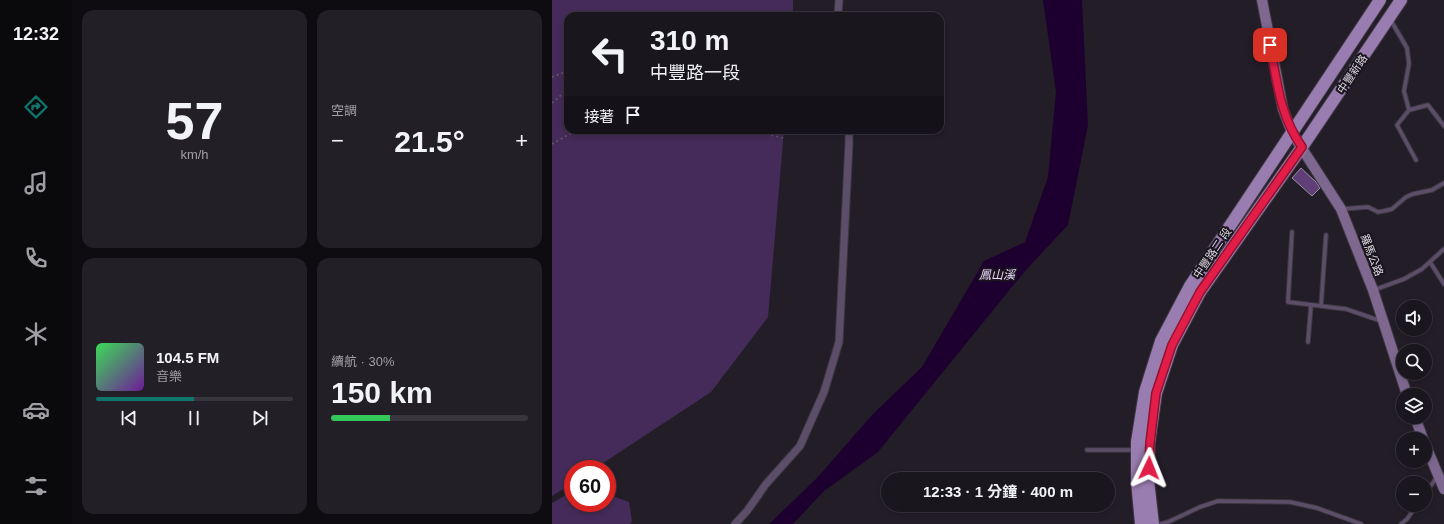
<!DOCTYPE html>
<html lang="zh-TW">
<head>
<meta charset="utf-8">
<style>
  :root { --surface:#1a161e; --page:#231f27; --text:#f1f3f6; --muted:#9f9fa4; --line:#38353c; --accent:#0f766e }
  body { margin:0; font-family:Arial,"Noto Sans TC",sans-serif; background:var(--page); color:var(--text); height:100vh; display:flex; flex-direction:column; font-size:15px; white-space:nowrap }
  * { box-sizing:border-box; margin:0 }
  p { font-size:13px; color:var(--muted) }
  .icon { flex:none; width:22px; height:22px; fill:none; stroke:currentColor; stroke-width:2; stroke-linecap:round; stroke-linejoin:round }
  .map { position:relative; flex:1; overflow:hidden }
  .side { display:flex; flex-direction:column; gap:10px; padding:10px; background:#0e0c10; width:480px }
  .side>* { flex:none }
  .banner { position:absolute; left:12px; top:12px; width:380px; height:122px; border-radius:12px; box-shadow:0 2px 6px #0003,0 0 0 1px var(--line); background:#1a161e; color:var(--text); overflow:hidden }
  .tools { position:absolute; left:844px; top:300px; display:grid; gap:8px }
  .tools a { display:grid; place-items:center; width:36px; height:36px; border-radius:50%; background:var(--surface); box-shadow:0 2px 6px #0003,0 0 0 1px var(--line); font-size:20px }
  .speed { position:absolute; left:12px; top:460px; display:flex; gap:8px; font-size:20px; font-weight:700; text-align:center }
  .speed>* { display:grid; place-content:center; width:52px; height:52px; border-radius:50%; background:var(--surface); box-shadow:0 2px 6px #0003,0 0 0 1px var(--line); line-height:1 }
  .speed .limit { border:6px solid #d22; background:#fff; color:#111 }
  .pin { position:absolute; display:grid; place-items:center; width:34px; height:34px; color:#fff; margin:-17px; border-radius:8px; box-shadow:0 2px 6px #0006 }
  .me { position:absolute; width:44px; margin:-22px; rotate:2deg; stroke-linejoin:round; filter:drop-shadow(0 0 3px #0008) }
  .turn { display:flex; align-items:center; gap:14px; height:84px; padding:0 20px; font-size:18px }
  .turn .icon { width:52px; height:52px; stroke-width:2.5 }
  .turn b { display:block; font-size:28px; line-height:34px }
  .then { display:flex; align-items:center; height:38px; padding:0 20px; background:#0003; gap:8px; font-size:15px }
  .big { font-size:30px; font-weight:700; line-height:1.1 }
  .side .card { flex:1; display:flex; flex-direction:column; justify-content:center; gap:6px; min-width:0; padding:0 14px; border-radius:12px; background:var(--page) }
  .side .dial { align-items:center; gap:0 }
  .dial b { font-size:52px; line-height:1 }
  .song { display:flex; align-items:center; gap:12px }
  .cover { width:48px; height:48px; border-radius:6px; background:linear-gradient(135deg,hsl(130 70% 55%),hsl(280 70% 35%)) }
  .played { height:4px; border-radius:2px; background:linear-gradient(90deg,var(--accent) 50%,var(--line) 50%) }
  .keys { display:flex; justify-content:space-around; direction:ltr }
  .heat { display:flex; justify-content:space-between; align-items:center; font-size:22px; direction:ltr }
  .charge { height:6px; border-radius:3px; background:linear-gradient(90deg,#34c759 30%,var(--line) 0) }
  .side .tiles { flex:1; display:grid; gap:10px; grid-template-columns:repeat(2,1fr) }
  .trip { position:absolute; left:329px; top:472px; width:234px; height:40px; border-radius:20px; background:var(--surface); box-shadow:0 2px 6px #0003,0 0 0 1px var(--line); font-weight:700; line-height:40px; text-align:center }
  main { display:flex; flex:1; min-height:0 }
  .menu { display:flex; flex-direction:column; width:72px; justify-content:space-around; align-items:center; background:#0a090c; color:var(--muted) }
  .menu .icon { width:28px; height:28px }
  .menu .current { color:var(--accent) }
  .menu b { font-size:18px; color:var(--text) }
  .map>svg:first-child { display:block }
  .green { fill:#452b59 }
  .water { fill:#1e0030 }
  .building { fill:#603f78; stroke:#97909e }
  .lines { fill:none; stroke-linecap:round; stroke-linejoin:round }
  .lane-casing { stroke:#3d3742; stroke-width:5.5 }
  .street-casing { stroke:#3d3742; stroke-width:9 }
  .secondary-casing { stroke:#3d3742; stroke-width:12 }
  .primary-casing { stroke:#3d3742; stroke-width:14 }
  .path { stroke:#605b65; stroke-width:1.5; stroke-dasharray:2 3; stroke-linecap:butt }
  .lane { stroke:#5c4e68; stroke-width:3.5 }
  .street { stroke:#5c4e68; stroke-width:7 }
  .secondary { stroke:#7e6890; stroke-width:10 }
  .primary { stroke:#997cb0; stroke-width:12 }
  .route-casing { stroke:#92132f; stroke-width:10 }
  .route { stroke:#e11d48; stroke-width:7 }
  .labels { text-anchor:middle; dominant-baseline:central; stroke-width:4; stroke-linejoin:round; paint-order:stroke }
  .street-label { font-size:11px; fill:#dcd8df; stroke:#1a141e }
  .water-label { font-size:12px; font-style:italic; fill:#eddafd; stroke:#1a141e }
</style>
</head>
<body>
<main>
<nav class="menu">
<b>12:32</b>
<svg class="icon current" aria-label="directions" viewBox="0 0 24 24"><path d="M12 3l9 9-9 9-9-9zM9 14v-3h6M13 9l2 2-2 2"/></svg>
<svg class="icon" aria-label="music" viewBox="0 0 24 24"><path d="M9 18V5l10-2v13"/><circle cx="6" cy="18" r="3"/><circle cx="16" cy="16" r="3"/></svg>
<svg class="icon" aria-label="phone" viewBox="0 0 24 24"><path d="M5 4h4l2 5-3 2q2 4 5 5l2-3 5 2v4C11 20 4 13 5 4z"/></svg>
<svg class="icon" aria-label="climate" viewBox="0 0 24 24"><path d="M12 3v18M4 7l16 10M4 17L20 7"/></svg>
<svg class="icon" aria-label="car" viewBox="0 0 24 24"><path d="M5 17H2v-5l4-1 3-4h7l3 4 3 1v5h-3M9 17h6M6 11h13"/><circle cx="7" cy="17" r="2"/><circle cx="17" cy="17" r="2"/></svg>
<svg class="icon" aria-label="filters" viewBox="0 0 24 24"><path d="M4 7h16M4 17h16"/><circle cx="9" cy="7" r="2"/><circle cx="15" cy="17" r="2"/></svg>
</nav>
<section class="side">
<div class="tiles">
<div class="card dial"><b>57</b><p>km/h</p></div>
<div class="card"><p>空調</p>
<div class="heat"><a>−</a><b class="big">21.5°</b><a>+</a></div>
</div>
<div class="card">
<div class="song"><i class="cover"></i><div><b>104.5 FM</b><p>音樂</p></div></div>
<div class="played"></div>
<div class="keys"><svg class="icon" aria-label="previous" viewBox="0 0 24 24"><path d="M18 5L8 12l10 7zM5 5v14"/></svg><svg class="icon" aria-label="pause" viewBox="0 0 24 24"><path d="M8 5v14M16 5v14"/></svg><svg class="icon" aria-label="next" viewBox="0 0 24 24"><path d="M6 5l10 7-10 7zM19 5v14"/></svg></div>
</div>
<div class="card"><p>續航 · 30%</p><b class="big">150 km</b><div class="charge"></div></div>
</div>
</section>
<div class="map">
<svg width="892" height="524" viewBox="0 0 892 524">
  <rect width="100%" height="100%" fill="#231d28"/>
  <!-- green -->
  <path class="green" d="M0,0H241V16H16V130H232L216,317L159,392L42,469H21V483L0,496Z
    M21,491V503H55V494L77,502L80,521L78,524H0V503Z"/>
  <!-- water -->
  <path class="water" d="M491,0H530L536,125L516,225L473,271L326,452L272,491L241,524H217L265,478L320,415L370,367L432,261L473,242L496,177L504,92Z"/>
  <!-- building -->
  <path class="building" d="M749,168L764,182L768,188L760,196L740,178Z"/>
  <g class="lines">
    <!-- lane casing -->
    <g class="lane-casing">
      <path id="lane" d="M838,19L855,48L857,64L852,91L857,110L845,125L864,160
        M857,110L876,105L892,126
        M790,209L816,207L826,212L832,211L840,209L854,197L861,194L880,190L892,183
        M740,232L736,302L794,309L829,321
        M878,262L892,284
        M822,290L852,279L870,269L892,249
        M769,306L774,235
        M756,342L759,305
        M535,450H582
        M873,494L885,477
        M609,524L616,522L648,507L666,501L738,502L765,508L809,524
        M849,524L855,519L865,505"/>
    </g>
    <!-- street casing -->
    <g class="street-casing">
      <path id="street" d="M286,16L287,0
        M183,524L195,511L214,484L248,446L272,392L287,342L297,143V130"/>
    </g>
    <!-- secondary casing -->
    <g class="secondary-casing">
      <path id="secondary" d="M710,0L731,109L740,133L789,209L821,290L855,395
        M863,417L871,439
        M873,444L892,489"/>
    </g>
    <!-- primary casing -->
    <g class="primary-casing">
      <path id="primary" d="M589,524L585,481V442L593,392L609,341L638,286L828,0
        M601,524L596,480L597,443L604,393L620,345L648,292L750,147L849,0"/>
    </g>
    <!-- path -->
    <path class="path" d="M0,77L16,71
      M0,103L16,89
      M212,130L214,134L230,138L232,130
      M0,144L25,130"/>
    <!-- lane -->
    <use href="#lane" class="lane"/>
    <!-- street -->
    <use href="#street" class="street"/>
    <!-- secondary -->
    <use href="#secondary" class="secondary"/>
    <!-- primary -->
    <use href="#primary" class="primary"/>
  </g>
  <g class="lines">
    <!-- route casing -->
    <g class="route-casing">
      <path id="route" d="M597,468L598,443L604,393L620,345L648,292L750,147C728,116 725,82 718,45"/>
    </g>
    <!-- route -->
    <use href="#route" class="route"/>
  </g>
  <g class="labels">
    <!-- street labels -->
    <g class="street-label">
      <text transform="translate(800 74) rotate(-56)">中豐新路</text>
      <text transform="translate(660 253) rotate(-56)">中豐路二 段</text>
      <text transform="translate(820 255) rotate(69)">羅馬公路</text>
    </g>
    <!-- water labels -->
    <g class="water-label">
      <text x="445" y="275">鳳山溪</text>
    </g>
  </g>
</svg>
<div class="tools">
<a><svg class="icon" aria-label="sound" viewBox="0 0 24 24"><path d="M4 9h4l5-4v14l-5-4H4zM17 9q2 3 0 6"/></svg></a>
<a><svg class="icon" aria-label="search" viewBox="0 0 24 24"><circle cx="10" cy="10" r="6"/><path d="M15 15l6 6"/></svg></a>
<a><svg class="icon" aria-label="layers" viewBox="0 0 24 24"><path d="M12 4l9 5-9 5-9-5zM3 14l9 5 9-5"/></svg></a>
<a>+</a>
<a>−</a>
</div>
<div class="speed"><div class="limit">60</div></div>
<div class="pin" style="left:718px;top:45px;background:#d93025"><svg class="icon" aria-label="arrive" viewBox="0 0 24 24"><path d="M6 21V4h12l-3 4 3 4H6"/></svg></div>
<svg class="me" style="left:597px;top:468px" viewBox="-20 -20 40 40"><path d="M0-17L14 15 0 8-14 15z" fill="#e11d48" stroke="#fff" stroke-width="4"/></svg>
<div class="trip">12:33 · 1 分鐘 · 400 m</div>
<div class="banner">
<div class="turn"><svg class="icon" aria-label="left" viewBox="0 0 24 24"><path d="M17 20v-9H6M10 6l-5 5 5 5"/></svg><div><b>310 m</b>中豐路一段</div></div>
<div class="then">接著<svg class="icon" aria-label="arrive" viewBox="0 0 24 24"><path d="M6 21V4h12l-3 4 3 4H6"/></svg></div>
</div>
</div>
</main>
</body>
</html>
